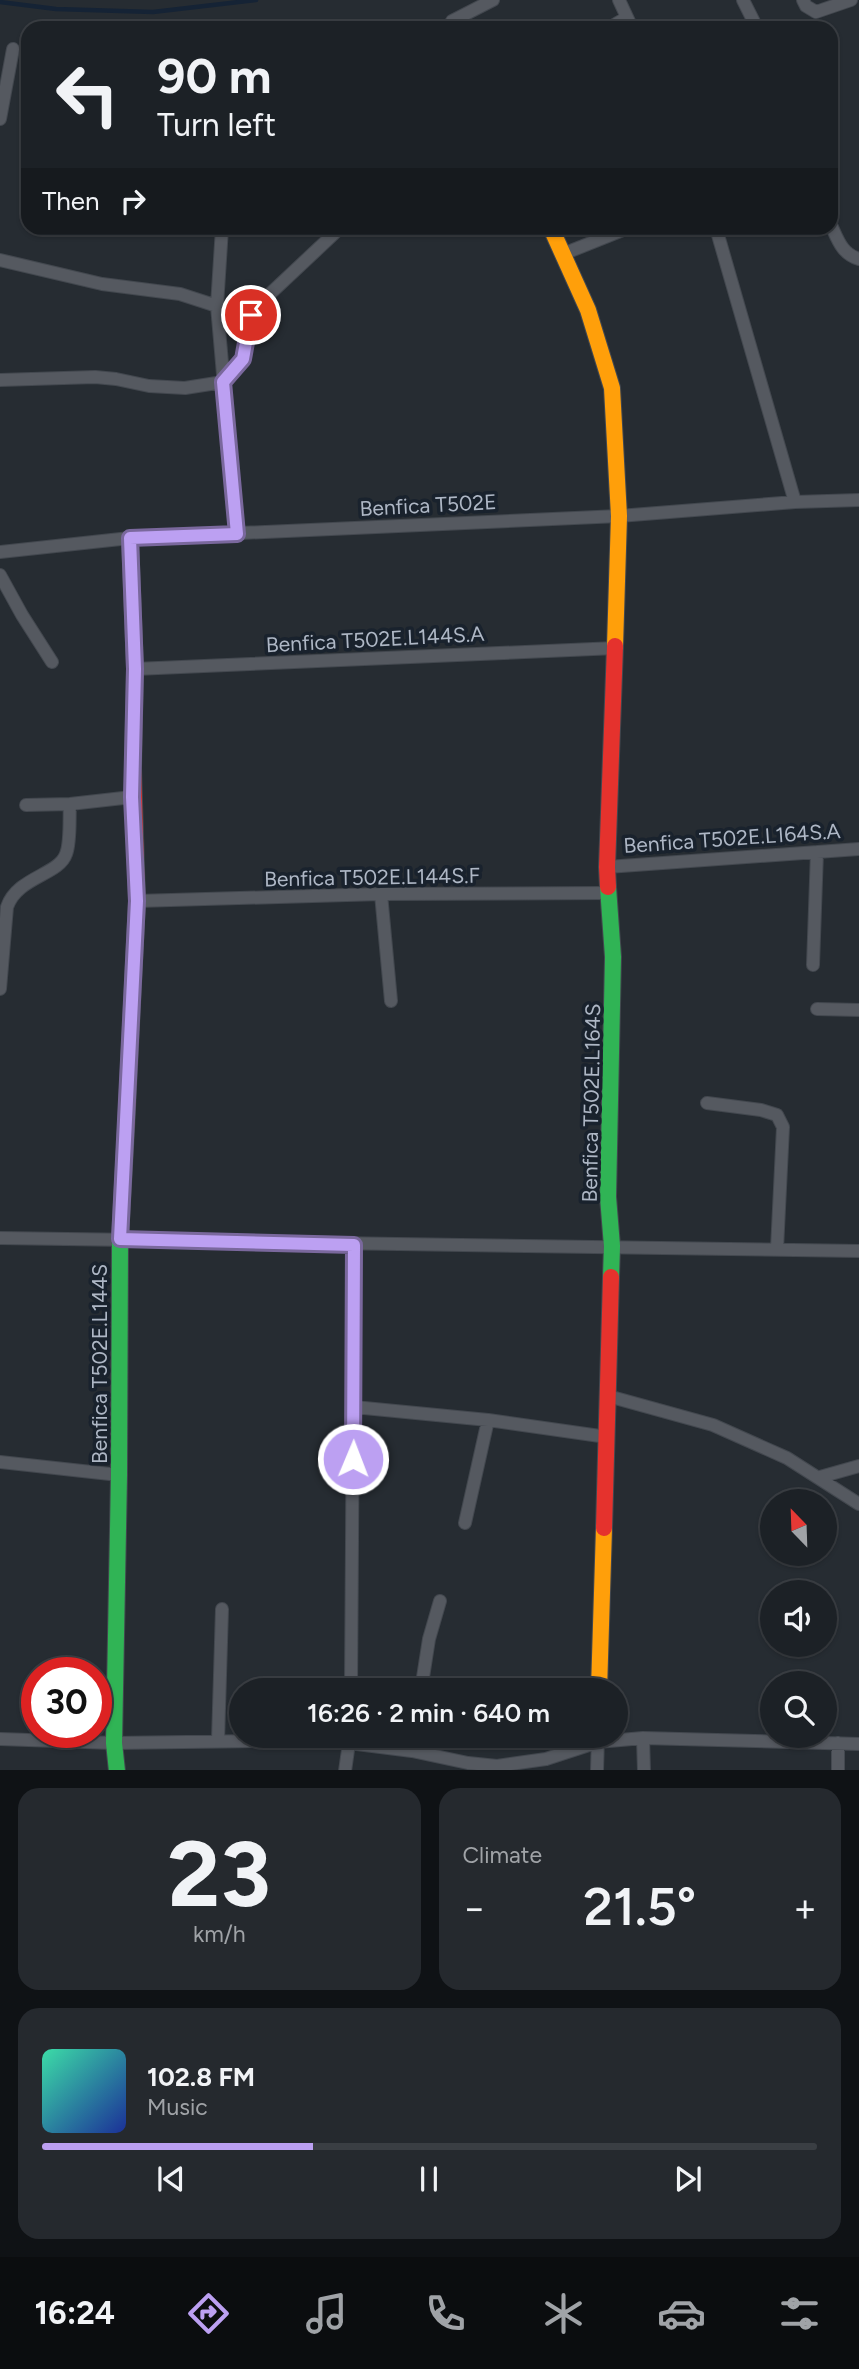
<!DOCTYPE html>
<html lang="en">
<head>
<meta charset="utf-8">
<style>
  :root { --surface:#1c2126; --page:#25292e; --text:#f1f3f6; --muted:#a0a3a7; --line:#3a3e43; --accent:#bca0f2 }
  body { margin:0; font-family:Figtree,sans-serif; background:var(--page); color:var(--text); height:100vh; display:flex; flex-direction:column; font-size:26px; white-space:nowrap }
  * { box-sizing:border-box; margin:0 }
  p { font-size:23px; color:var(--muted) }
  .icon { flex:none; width:38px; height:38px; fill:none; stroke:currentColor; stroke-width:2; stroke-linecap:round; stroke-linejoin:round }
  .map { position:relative; height:1770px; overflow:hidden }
  .details { display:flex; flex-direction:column; gap:18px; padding:18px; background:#0f1215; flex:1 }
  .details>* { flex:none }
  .hud { position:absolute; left:21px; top:21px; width:817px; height:214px; border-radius:21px; box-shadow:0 2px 5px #0004,0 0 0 2px var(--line); background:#1c2126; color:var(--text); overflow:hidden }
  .needle { width:46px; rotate:337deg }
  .buttons { position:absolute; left:760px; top:1489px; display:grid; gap:14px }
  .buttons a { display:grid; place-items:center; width:77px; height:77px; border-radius:50%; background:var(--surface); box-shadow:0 2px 5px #0004,0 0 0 2px var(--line); font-size:35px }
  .speed { position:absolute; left:21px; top:1657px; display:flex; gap:14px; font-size:35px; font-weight:700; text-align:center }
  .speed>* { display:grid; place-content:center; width:91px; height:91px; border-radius:50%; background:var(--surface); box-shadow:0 2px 5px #0004,0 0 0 2px var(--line); line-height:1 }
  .speed .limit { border:10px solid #d22; background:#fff; color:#111 }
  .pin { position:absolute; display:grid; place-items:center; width:60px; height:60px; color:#fff; margin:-30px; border:4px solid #fff; border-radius:50%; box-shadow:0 2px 7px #0007 }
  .me { position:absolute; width:77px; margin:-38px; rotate:1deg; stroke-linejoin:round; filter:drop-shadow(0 0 5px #0008) }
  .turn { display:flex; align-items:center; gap:24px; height:147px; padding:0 21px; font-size:32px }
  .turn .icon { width:91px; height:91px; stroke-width:2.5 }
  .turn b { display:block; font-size:49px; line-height:60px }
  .then { display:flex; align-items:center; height:66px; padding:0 21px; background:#0003; gap:14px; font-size:26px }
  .big { font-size:52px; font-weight:600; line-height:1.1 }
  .details .tile { flex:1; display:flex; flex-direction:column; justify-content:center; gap:10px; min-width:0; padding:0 24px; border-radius:21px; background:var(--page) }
  .details .dial { align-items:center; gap:0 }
  .dial b { font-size:91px; line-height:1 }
  .song { display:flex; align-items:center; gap:21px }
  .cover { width:84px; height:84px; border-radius:10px; background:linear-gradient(135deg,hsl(160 70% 55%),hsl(230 70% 35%)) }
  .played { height:7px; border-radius:4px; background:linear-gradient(90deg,var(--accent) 35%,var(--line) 35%) }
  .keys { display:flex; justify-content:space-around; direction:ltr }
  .heat { display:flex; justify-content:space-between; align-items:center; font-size:38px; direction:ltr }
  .details .tiles { flex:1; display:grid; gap:18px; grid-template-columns:1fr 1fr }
  .tile:last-child { grid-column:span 2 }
  .trip { position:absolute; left:229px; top:1678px; width:399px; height:70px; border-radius:35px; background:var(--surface); box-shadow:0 2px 5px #0004,0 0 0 2px var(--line); font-weight:600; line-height:70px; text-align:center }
  .tab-bar { display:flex; height:112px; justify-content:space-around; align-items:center; background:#0b0d0f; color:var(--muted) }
  .tab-bar .icon { width:49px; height:49px }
  .tab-bar .on { color:var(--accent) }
  .tab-bar b { font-size:32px; color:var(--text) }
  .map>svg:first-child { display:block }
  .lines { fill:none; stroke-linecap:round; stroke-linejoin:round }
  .stream { stroke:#152335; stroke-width:4.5 }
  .street-casing { stroke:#43484f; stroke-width:14 }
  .fast-casing { stroke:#43484f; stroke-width:18 }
  .slow-casing { stroke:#43484f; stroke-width:18 }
  .jam-casing { stroke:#43484f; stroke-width:18 }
  .street { stroke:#555960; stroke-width:12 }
  .fast { stroke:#30b455; stroke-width:16 }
  .slow { stroke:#ff9f0a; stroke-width:16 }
  .jam { stroke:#e5322d; stroke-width:16 }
  .route-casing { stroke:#7a689d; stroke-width:18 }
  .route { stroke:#bca0f2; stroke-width:12 }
  .labels { text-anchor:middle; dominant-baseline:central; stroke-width:7; stroke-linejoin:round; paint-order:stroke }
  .street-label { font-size:21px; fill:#aeb7c5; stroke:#19222d }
</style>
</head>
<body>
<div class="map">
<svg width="859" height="1771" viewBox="0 0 859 1771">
  <rect width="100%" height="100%" fill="#262c32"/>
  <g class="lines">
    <!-- stream -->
    <path class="stream" d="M0,2L56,9L153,12L256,0"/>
    <!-- street casing -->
    <g class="street-casing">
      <path id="street" d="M619,0L632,28
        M743,0L757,28
        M803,0L806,6L816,12L851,0
        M460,28L452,21L493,0
        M609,28L626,18
        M0,119L13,49
        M831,225C838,240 842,254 859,259
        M716,228L795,502
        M563,254L628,228
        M0,260L102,284L180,294L217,306L237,534
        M217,306L222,228
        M0,380L95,377L116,379L149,386L185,388L223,382L243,360L248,324L256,307L340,228
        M0,552L130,538L619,516L795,502L859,500
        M0,575L22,615L52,662
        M135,669L616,648
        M26,805L70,804L132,797
        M607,867L859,849
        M381,894L391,1001
        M137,901L381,894L609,893
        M813,965L817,852
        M0,989L7,907C17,877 59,875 66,854C71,842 69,818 70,804
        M817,1009L859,1010
        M707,1103L761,1110L777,1115L783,1127L777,1249
        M0,1238L859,1251
        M608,1396L713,1425L787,1458L859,1504
        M354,1407L488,1420L465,1523
        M488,1420L607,1437
        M0,1462L119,1475
        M820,1477L859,1466
        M351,1690L354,1245
        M421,1690L429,1639L440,1601
        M643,1738L644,1771
        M0,1739L114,1743L325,1740L412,1751L468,1763L497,1766L546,1759L598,1742L643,1738L859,1744
        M218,1741L222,1609
        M412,1751L415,1736
        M345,1771L350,1736
        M597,1771L598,1736
        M838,1771V1743"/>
    </g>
    <!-- fast casing -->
    <g class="fast-casing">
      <path id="fast" d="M130,538L135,669L133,768
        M608,887L613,957L608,1197L612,1246L611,1277
        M117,1771L114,1743L119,1475L120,1239L126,1129"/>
    </g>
    <!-- slow casing -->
    <g class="slow-casing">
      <path id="slow" d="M551,228L588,310L612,388L619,516L615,646
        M599,1690L604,1528"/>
    </g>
    <!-- jam casing -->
    <g class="jam-casing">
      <path id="jam" d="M608,887L607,867L615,646
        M126,1129L137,901L133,768
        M604,1528L611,1277"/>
    </g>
    <!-- street -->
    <use href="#street" class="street"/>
    <!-- fast -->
    <use href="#fast" class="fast"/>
    <!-- slow -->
    <use href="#slow" class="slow"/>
    <!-- jam -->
    <use href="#jam" class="jam"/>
  </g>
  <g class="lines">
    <!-- route casing -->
    <g class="route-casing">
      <path id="route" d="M251,315L243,359L223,382L237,534L130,538L135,669L132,797L137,901L120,1239L354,1245L353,1459"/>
    </g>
    <!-- route -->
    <use href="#route" class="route"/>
  </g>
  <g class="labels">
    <!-- street labels -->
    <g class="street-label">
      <text transform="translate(428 505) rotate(-3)">Benfica T502E</text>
      <text transform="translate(375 639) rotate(-3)">Benfica T502E.L144S.A</text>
      <text transform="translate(732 838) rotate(-4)">Benfica T502E.L164S.A</text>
      <text transform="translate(372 877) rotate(-1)">Benfica T502E.L144S.F</text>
      <text transform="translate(591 1103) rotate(-89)">Benfica T502E.L164S</text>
      <text transform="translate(99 1364) rotate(-90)">Benfica T502E.L144S</text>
    </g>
  </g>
</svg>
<div class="buttons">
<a><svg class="needle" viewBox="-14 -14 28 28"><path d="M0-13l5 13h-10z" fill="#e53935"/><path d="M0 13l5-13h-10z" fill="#a0a3a7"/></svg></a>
<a><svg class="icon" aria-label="sound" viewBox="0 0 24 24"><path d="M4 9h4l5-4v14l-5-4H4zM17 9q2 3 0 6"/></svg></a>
<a><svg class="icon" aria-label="search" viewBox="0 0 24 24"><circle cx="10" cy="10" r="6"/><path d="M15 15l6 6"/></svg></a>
</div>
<div class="speed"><div class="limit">30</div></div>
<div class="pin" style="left:251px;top:315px;background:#d93025"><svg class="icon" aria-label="arrive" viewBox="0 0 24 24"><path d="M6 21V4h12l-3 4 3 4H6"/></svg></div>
<svg class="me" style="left:353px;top:1459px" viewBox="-20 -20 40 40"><circle r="17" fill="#bca0f2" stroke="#fff" stroke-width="3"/><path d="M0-11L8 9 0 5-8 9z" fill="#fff"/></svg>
<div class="trip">16:26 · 2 min · 640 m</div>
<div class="hud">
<div class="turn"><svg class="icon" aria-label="left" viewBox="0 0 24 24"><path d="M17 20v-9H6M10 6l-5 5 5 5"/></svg><div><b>90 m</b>Turn left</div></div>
<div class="then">Then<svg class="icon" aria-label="right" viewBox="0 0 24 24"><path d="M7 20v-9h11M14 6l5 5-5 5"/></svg></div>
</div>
</div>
<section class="details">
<div class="tiles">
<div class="tile dial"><b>23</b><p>km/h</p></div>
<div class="tile"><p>Climate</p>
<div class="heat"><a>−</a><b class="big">21.5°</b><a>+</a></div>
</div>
<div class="tile">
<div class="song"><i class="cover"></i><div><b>102.8 FM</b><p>Music</p></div></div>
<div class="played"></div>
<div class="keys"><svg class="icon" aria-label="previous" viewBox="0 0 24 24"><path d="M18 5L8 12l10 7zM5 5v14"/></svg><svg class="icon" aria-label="pause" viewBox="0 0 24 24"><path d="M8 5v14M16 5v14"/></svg><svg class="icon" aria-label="next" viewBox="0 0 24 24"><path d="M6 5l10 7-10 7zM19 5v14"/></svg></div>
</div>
</div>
</section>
<nav class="tab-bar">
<b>16:24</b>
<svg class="icon on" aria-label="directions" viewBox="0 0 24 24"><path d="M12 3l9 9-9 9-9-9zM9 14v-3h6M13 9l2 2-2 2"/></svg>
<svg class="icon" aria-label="music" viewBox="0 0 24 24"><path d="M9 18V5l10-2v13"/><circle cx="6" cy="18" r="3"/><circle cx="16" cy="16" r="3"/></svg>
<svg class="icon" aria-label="phone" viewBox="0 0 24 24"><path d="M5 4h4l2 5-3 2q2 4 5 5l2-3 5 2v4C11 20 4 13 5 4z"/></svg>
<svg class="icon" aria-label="climate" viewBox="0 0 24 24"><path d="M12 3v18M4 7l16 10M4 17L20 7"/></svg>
<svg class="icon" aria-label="car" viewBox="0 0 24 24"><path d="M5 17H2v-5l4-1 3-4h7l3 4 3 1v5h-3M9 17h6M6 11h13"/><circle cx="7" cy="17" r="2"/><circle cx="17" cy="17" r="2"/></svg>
<svg class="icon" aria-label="filters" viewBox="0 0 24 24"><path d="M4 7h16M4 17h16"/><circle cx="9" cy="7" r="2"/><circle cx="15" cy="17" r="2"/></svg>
</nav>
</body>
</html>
